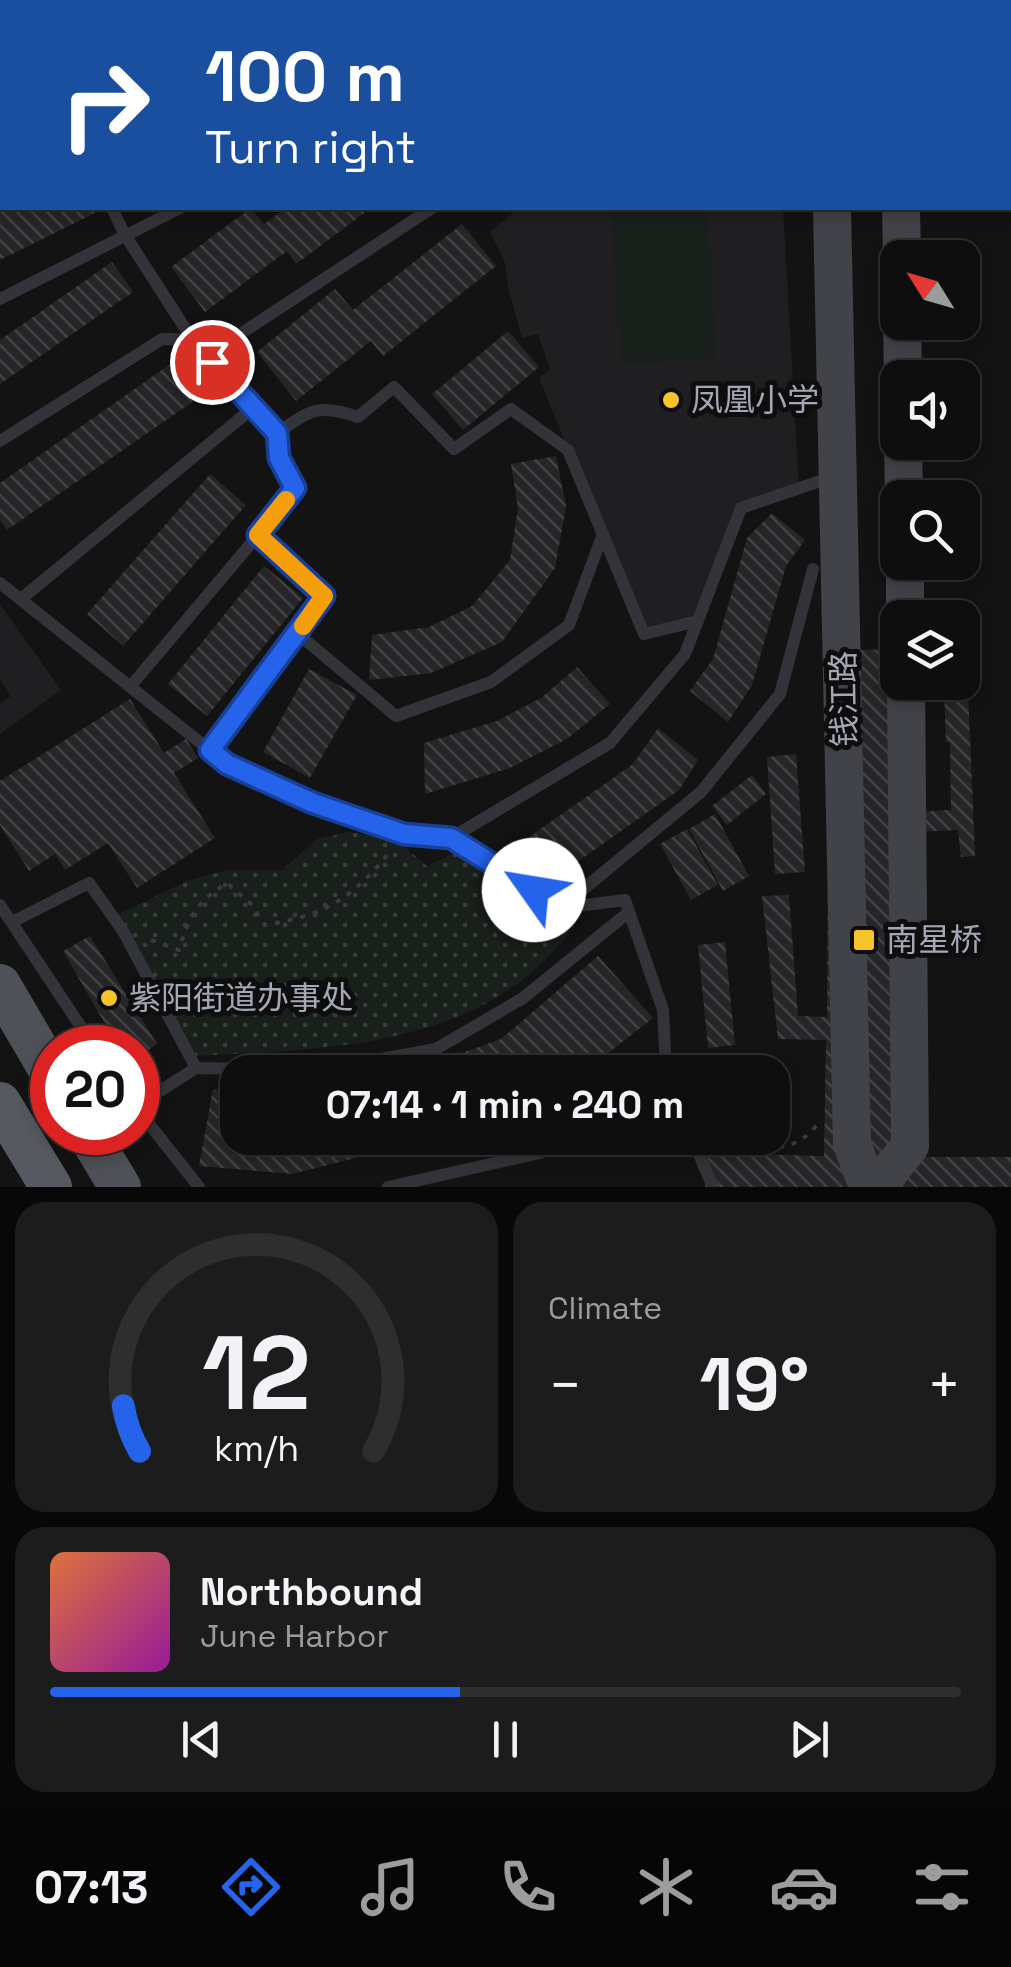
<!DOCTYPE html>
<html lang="en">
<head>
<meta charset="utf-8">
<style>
  :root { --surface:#0e0e0f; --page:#1c1c1d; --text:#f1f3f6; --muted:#9b9c9e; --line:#2e2e2f; --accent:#2563eb }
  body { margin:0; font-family:"Space Grotesk","Noto Sans SC",sans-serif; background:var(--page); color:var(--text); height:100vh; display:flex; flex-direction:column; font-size:38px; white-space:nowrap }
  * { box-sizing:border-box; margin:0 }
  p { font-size:32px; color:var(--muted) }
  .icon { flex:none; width:55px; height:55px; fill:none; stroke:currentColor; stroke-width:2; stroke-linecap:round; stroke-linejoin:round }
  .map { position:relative; height:1187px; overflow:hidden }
  .panel { display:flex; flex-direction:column; gap:15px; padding:15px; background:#080808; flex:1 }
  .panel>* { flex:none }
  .hud { position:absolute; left:0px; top:0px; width:1012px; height:210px; box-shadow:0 5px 15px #0003,0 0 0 2px var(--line); background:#1a4fa0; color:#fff; overflow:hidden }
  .needle { width:65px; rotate:307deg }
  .fabs { position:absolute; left:880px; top:240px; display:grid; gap:20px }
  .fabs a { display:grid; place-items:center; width:100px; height:100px; border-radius:20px; background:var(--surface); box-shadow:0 5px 15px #0003,0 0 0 2px var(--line); font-size:50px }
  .speed { position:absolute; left:30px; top:1025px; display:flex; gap:20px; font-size:50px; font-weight:700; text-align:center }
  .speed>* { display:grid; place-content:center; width:130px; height:130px; border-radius:50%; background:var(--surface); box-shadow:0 5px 15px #0003,0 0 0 2px var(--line); line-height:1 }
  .speed .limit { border:15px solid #d22; background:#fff; color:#111 }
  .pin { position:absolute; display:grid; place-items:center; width:85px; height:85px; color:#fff; margin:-42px; border:5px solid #fff; border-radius:50%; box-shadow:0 2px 10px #0007 }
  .me { position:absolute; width:110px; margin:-55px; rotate:302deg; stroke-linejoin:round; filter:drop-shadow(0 0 8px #0008) }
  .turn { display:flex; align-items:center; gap:35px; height:210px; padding:0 40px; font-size:45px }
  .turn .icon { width:130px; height:130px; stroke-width:2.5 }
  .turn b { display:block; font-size:70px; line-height:85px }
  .big { font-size:75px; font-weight:700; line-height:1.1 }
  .panel .card { flex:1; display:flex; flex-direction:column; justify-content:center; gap:15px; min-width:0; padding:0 35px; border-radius:30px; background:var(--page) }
  .panel .dial { align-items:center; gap:0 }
  .dial svg { height:260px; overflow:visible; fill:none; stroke:var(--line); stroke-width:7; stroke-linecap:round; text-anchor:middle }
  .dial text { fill:var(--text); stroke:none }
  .song { display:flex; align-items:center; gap:30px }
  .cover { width:120px; height:120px; border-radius:15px; background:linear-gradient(135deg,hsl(20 70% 55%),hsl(300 70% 35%)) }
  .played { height:10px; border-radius:5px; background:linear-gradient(90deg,var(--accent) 45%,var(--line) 45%) }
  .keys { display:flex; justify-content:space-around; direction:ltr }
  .heat { display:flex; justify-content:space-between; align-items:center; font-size:55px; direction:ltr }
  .panel .tiles { flex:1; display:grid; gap:15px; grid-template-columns:1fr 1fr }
  .card:last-child { grid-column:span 2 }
  .trip { position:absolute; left:220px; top:1055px; width:570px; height:100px; border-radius:30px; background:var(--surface); box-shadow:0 5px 15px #0003,0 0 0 2px var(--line); font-weight:700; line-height:100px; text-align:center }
  .dock { display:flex; height:160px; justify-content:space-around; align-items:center; background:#060606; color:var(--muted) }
  .dock .icon { width:70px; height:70px }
  .dock .on { color:var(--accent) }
  .dock b { font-size:45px; color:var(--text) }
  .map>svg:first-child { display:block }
  .built { fill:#1f1f21 }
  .park { fill:url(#park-dots) }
  .pitch { fill:#191f1a }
  .building { fill:url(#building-back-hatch) }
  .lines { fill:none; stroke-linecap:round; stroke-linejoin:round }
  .path { stroke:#393b40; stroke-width:4; stroke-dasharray:5 8; stroke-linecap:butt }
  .service { stroke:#333439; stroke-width:12 }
  .minor { stroke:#333439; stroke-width:25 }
  .secondary { stroke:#414349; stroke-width:38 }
  .primary { stroke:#4f5158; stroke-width:42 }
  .trunk { stroke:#575961; stroke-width:42 }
  .route-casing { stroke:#184099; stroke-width:25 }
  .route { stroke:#2563eb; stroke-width:18 }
  .slow { stroke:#f59e0b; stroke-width:18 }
  .poi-dot { fill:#f5c32a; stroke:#0e0e0f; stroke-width:4 }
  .labels { text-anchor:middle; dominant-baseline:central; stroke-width:10; stroke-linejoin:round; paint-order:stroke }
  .poi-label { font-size:32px; fill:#a4a8b5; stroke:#0e0e0f; text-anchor:start }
  .street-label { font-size:32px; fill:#a4a8b5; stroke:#0e0e0f }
</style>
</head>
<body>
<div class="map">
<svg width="1011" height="1187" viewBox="0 0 1011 1187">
  <defs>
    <pattern id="park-dots" width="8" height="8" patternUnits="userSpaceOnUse" patternTransform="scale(2.5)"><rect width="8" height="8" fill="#191f1a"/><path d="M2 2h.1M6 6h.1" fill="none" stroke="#373d39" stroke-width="1.8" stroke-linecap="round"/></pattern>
    <pattern id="building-back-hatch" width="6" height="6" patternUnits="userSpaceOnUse" patternTransform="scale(2.5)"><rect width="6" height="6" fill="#262528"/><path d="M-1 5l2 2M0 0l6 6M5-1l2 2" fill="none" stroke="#424245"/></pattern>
  </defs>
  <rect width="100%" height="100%" fill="#131314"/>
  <!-- built -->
  <path class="built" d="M511,208H783L799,488L741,508L698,621L644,634L539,378L550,369L538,334L522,338L508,288L505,263L490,232L514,212Z
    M0,604L61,690L0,734V704L11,696L0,680Z"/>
  <!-- park -->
  <path class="park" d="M348,832L394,838L427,866L453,853L571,930C486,1048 324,1050 193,1056L115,916L189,880L227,870H282L317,839Z"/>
  <!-- pitch -->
  <path class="pitch" d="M611,208H707L716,358L621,365Z"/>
  <!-- building -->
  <path class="building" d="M0,208H93L95,213L0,260Z
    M251,208L264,224L286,208H371L296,264L287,251L205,312L171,267Z
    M462,224L496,266L383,356L371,341L296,401L257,352L335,289L353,310Z
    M112,262L133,292L0,384V340Z
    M508,331L539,367L463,430L432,394Z
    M179,358L204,394L7,530L0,520V483Z
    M556,456L566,507L555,568L502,642L431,673L369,680L372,635L429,627L472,606L510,560L518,508L511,464Z
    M210,474L246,505L123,646L87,614Z
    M772,513L805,540L786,566L752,685L728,722L690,691L713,659L747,538Z
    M264,566L303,598L207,716L168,684Z
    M829,649L898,650V682L915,812L951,810L950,742H946L944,690H968L975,856L961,857L958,830L914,832V1157H1011V1187H705L708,1153L824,1156L826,1040L778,1039L762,896L789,895L798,1016L827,1017Z
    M577,667L610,704L567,739L510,768L425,794L424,743L497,721L541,698Z
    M309,669L357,695L310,778L263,752Z
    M130,699L164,753L186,739L198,758L174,773L215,838L137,888L108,843L65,870L55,854L29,871L0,825V781Z
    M658,728L698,760L679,790L549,882L515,847L633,764Z
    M796,754L805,872L775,874L767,757Z
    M752,775L766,794L727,825L712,806Z
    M715,814L749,876L723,891L689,829Z
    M687,829L718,885L691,900L660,844Z
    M90,936L157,1044L138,1057V1048H119L63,951Z
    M725,942L735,1045L708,1048L698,945Z
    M598,956L653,1018L584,1072H409L501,1039Z
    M213,1089L238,1090V1138H435L292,1174L199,1166Z"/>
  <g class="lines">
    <!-- path -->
    <path class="path" d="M151,940L179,950C189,916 196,902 227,883L250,903L265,925C327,915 353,898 392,849
      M740,1148C777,1147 796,1153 820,1121"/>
    <!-- service -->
    <path class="service" d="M136,0L137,2
      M121,2L127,0
      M0,55L2,54
      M1010,119H1011
      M112,208L125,235L192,339L277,433L279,459L295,488L258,535L324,596L210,750
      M0,299L180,208
      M277,433C311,410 318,403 358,417L394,387L454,449L511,409L568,450L644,634L698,621
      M0,441L162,339L231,340L432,208
      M0,583L227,764L313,803L404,833L451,838L562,908L625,900L663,1010L666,1072
      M21,599L254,407
      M297,633L396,716L491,682L569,625L603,534
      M130,687L258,535
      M451,838L610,743L685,654L741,508L835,476
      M0,905L95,1048
      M563,906L701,792L780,694L813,569
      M12,922L89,883L123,931L196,1068
      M138,1105L196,1068L320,1070L436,1049L523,998L629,912
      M138,1110L199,1187
      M692,1138L713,1187
      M388,1187L540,1153L566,1138"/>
    <!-- minor -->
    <path class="minor" d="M303,0L304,2
      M366,2L374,0
      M0,148L2,147"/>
    <!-- secondary -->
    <path class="secondary" d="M824,0V2
      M894,0L895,2
      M832,208L852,1144L868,1187
      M901,208L902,258
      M902,322L903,378
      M903,442L904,498
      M905,562V618
      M877,1187L910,1146L906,682"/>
    <!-- primary -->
    <path class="primary" d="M0,985L52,1074
      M87,1132L120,1187"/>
    <!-- trunk -->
    <path class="trunk" d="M0,1103L51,1187"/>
  </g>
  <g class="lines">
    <!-- route casing -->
    <g class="route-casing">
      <path id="route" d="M212,362L277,433L279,458L295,488L258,535L324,596L210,750L227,764L313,803L404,834L451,838L534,890"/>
    </g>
    <!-- route -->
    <use href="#route" class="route"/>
    <!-- slow -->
    <path class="slow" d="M286,500L258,535L324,596L303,626"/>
  </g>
  <!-- markers -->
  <g class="poi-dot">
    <circle cx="671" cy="400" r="10"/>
    <rect x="852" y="928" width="24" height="24" rx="5"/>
    <circle cx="109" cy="998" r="10"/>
  </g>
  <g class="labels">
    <!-- poi labels -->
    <g class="poi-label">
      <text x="691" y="400">凤凰小学</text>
      <text x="886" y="940">南星桥</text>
      <text x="129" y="998">紫阳街道办事处</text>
    </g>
    <!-- street labels -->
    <g class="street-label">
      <text transform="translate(844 699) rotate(-91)">钱江路</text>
    </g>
  </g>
</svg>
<div class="fabs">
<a><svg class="needle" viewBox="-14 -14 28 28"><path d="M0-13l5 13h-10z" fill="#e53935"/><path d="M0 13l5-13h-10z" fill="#9b9c9e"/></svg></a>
<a><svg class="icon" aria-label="sound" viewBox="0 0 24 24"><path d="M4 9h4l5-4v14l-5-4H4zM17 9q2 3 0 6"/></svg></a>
<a><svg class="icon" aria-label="search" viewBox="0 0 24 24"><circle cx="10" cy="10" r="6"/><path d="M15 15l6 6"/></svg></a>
<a><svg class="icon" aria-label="layers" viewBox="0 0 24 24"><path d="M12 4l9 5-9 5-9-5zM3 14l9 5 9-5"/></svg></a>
</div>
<div class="speed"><div class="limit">20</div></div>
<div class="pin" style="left:212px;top:362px;background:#d93025"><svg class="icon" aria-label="arrive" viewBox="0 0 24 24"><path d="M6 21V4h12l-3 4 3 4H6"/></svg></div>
<svg class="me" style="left:534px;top:890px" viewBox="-20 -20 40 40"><circle r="19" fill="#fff"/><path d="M0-13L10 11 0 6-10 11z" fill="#2563eb"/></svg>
<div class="trip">07:14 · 1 min · 240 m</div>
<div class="hud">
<div class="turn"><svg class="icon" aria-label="right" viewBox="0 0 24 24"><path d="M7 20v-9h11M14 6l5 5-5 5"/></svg><div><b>100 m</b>Turn right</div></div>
</div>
</div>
<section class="panel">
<div class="tiles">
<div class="card dial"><svg viewBox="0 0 100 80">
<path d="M14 69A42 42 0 1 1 86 69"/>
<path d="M14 69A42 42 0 0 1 9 55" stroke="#2563eb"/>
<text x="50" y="56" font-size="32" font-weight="700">12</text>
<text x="50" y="72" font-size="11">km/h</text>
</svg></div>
<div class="card"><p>Climate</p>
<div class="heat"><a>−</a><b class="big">19°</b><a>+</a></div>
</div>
<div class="card">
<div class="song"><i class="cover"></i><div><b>Northbound</b><p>June Harbor</p></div></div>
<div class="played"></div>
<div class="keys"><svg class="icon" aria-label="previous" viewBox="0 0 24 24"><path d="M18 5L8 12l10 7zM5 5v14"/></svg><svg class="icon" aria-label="pause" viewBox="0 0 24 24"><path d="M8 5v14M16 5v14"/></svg><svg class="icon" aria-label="next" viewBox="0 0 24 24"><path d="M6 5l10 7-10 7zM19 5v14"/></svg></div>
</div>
</div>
</section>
<nav class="dock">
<b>07:13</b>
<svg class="icon on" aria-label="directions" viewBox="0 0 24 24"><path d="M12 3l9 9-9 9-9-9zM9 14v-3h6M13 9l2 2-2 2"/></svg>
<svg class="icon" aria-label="music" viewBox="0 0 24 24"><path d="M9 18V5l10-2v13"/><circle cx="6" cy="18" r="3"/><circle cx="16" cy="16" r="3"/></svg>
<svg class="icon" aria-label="phone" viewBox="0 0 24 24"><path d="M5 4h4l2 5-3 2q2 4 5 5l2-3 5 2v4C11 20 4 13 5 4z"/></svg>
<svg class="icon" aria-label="climate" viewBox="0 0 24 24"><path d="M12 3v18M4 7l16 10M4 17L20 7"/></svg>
<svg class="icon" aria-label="car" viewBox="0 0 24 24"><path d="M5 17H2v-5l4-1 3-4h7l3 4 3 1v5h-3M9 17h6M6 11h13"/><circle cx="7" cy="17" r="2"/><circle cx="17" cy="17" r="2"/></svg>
<svg class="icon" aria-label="filters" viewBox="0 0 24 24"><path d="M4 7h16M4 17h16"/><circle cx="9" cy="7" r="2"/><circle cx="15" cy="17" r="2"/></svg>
</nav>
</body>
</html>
